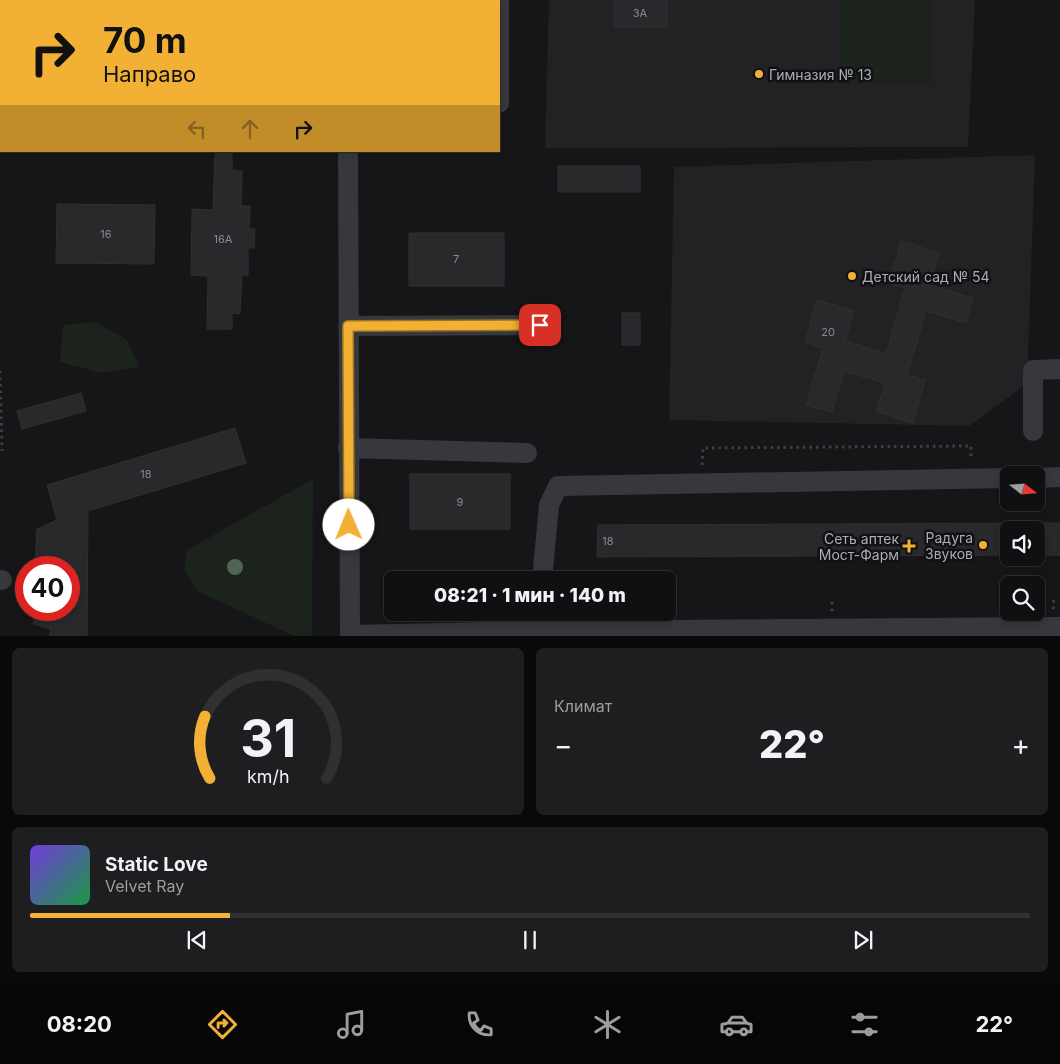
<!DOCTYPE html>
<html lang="ru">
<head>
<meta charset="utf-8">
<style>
  :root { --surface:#101012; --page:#1e1e20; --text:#f1f3f6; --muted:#9c9d9f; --line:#303032; --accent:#f2b134 }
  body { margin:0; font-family:Inter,sans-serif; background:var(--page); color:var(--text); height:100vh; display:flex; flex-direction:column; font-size:19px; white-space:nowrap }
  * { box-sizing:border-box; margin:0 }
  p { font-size:16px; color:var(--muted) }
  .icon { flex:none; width:28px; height:28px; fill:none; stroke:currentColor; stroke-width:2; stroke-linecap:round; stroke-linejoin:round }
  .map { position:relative; height:636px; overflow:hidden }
  .sheet { display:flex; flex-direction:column; gap:12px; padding:12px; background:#09090a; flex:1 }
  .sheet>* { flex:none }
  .hud { position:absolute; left:0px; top:0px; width:500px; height:152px; box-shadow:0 2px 8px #0003,0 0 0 1px var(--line); background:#f2b134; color:#111; overflow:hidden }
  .needle { width:32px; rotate:107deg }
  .tools { position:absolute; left:1000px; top:466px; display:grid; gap:10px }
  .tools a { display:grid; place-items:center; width:45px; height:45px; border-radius:8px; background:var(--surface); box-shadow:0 2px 8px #0003,0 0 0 1px var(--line); font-size:25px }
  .speed { position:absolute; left:15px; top:556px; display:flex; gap:10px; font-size:25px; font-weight:700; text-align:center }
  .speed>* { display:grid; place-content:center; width:65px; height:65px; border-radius:50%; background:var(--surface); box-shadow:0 2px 8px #0003,0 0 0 1px var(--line); line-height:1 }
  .speed .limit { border:8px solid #d22; background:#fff; color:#111 }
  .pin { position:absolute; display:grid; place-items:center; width:42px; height:42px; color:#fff; margin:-21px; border-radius:10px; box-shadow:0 2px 8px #0006 }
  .me { position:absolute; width:55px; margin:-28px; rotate:359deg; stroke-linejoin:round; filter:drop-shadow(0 0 4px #0008) }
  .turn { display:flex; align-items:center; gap:18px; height:105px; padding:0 20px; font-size:22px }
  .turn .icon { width:65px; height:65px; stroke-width:2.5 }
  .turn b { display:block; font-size:35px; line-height:42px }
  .lanes { display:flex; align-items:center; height:48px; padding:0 20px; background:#0003; justify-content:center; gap:25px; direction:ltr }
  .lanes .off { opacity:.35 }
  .big { font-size:38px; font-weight:800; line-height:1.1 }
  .sheet .card { flex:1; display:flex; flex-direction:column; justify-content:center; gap:8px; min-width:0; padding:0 18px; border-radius:8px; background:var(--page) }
  .sheet .dial { align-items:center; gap:0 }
  .dial svg { height:130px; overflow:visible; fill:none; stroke:var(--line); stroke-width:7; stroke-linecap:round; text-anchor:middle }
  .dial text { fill:var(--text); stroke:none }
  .song { display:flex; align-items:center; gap:15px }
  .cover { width:60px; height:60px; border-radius:8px; background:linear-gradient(135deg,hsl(260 70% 55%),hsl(140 70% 35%)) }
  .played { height:5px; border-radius:2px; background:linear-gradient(90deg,var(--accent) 20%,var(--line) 20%) }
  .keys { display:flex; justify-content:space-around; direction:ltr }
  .heat { display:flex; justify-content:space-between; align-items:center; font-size:28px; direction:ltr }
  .sheet .tiles { flex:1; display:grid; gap:12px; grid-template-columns:1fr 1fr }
  .card:last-child { grid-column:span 2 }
  .trip { position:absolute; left:384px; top:571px; width:292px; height:50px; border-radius:8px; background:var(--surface); box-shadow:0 2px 8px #0003,0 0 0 1px var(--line); font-weight:800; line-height:50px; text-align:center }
  .tab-bar { display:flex; height:80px; justify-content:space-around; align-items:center; background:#060607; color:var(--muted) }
  .tab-bar .icon { width:35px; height:35px }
  .tab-bar .current { color:var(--accent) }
  .tab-bar b { font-size:22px; color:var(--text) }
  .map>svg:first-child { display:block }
  .built { fill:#222225 }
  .green { fill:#1c231d }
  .building { fill:#29292c; stroke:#303034 }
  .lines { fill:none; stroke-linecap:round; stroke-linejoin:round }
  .path { stroke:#3d3f44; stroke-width:3; stroke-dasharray:2.5 4; stroke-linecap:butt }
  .minor { stroke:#37383d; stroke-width:20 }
  .tree { fill:#506452 }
  .route-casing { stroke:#9d7322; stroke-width:12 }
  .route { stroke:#f2b134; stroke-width:9 }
  .poi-dot { fill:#f2b134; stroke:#111113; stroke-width:2 }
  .labels { text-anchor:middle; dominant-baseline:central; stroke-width:5; stroke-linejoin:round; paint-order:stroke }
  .number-label { font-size:11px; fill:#888b94 }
  .poi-label { font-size:14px; fill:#a8adb8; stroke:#111113; text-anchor:start }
</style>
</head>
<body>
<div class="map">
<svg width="1060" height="637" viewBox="0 0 1060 637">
  <rect width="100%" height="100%" fill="#161618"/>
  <!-- built -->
  <path class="built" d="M549,0H975L968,147L545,148Z
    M1035,155L1027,384L969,426L669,420L674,167Z"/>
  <!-- green -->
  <path class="green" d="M839,0H933L932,84L838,83Z
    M95,322L126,339L140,367L101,373L60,362L63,325Z
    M313,479L312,636H294L197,591L184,569L187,550Z"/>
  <!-- building -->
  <path class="building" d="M614,0H667V27H614Z
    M215,152H232V170L242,171L241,206H250L249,229H255L254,248H248V276L242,275L240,314L232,313V329H207L208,276L191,275L192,209L213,210Z
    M558,166H640V192H558Z
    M57,204L155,205L154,264L56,263Z
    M409,233H504V286H409Z
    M901,241L939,253L929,285L973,298L966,323L926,311L907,375L925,380L913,423L877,412L885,383L844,371L832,412L806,405L823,348L805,342L817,300L854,311L845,341L886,354L905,288L889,283Z
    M622,313H640V345H622Z
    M81,393L86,411L22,429L17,411Z
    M235,428L246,463L88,511L87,637H49L51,629L34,624V610H69V568H35L37,529L57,520L47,485Z
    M410,474H510V529H410Z
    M1060,523V555H1036V530H1009V555L597,557L598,525Z"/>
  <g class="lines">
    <!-- path -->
    <path class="path" d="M0,371L2,451
      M702,465L703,448L971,446V459
      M1053,609L1054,597
      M832,611V600"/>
    <!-- minor -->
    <path class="minor" d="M348,0V1
      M499,103V0
      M348,151L350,637
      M348,326L540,325
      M1033,431V370L1060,369
      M348,448L527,453
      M1036,478L1060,477
      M0,580H2
      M542,580L549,505L558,486L1009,478
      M538,631L539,612
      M350,635L538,631L1060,627"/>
  </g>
  <!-- trees -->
  <circle class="tree" cx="235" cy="567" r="8"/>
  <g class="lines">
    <!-- route casing -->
    <g class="route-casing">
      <path id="route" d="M349,525L348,326L540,325"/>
    </g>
    <!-- route -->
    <use href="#route" class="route"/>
  </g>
  <!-- markers -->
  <g class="poi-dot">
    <circle cx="759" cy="74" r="5"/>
    <circle cx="852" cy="276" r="5"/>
    <circle cx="983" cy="545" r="5"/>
    <path d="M906.5 538.5h5v5h5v5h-5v5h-5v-5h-5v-5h5z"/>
  </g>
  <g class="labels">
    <!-- number labels -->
    <g class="number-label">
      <text x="640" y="13">3А</text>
      <text x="106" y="234">16</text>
      <text x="223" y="239">16А</text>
      <text x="456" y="259">7</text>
      <text x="828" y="332">20</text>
      <text x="146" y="474">18</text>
      <text x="460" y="502">9</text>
      <text x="608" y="541">18</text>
    </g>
    <!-- poi labels -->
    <g class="poi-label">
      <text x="769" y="74">Гимназия № 13</text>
      <text x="862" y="276">Детский сад № 54</text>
      <text x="973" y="537" text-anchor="end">Радуга<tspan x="973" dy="16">Звуков</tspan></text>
      <text x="899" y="538" text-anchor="end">Сеть аптек<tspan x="899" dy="16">Мост-Фарм</tspan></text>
    </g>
  </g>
</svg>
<div class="tools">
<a><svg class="needle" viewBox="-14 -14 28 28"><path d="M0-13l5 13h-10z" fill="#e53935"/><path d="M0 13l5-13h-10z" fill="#9c9d9f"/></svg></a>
<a><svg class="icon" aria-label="sound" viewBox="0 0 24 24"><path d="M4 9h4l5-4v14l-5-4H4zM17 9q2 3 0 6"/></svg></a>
<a><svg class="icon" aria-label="search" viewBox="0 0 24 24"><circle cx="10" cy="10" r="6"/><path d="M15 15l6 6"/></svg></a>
</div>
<div class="speed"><div class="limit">40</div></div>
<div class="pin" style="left:540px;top:325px;background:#d93025"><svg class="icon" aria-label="arrive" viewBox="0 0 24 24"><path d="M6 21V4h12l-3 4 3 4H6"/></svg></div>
<svg class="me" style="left:349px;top:525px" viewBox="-20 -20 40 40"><circle r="19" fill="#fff"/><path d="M0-13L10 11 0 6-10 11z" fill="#f2b134"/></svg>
<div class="trip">08:21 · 1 мин · 140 m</div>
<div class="hud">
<div class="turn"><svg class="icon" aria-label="right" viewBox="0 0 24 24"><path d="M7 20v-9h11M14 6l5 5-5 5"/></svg><div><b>70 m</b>Направо</div></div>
<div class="lanes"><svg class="icon off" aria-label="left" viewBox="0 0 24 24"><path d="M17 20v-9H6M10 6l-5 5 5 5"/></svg><svg class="icon off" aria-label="ahead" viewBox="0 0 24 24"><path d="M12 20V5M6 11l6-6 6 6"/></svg><svg class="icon" aria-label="right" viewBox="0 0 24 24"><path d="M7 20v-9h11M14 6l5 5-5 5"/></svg></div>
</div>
</div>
<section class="sheet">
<div class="tiles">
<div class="card dial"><svg viewBox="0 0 100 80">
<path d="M14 69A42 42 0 1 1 86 69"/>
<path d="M14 69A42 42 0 0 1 11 31" stroke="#f2b134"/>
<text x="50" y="56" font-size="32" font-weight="700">31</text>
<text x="50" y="72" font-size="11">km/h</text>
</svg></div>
<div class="card"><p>Климат</p>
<div class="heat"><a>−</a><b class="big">22°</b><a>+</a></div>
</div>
<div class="card">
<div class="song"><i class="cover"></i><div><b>Static Love</b><p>Velvet Ray</p></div></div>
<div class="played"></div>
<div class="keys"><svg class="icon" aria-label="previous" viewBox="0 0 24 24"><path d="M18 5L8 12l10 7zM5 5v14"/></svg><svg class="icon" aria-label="pause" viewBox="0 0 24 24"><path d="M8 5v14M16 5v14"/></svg><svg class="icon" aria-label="next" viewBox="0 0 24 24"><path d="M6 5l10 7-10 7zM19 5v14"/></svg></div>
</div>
</div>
</section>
<nav class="tab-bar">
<b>08:20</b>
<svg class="icon current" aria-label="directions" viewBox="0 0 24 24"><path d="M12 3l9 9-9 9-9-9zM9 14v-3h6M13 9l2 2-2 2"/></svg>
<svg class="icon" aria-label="music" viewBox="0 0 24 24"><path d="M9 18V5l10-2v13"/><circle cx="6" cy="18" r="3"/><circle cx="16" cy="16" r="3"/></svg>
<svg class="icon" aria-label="phone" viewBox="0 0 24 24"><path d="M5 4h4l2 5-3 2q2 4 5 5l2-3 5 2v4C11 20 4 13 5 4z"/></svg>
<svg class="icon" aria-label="climate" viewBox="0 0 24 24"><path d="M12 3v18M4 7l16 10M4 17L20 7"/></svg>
<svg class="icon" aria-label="car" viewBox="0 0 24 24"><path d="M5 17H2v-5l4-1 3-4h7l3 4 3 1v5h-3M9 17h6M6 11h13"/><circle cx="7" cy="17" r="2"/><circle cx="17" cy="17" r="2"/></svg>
<svg class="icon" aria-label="filters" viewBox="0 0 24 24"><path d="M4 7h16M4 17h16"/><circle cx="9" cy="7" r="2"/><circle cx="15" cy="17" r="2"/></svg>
<b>22°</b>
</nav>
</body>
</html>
